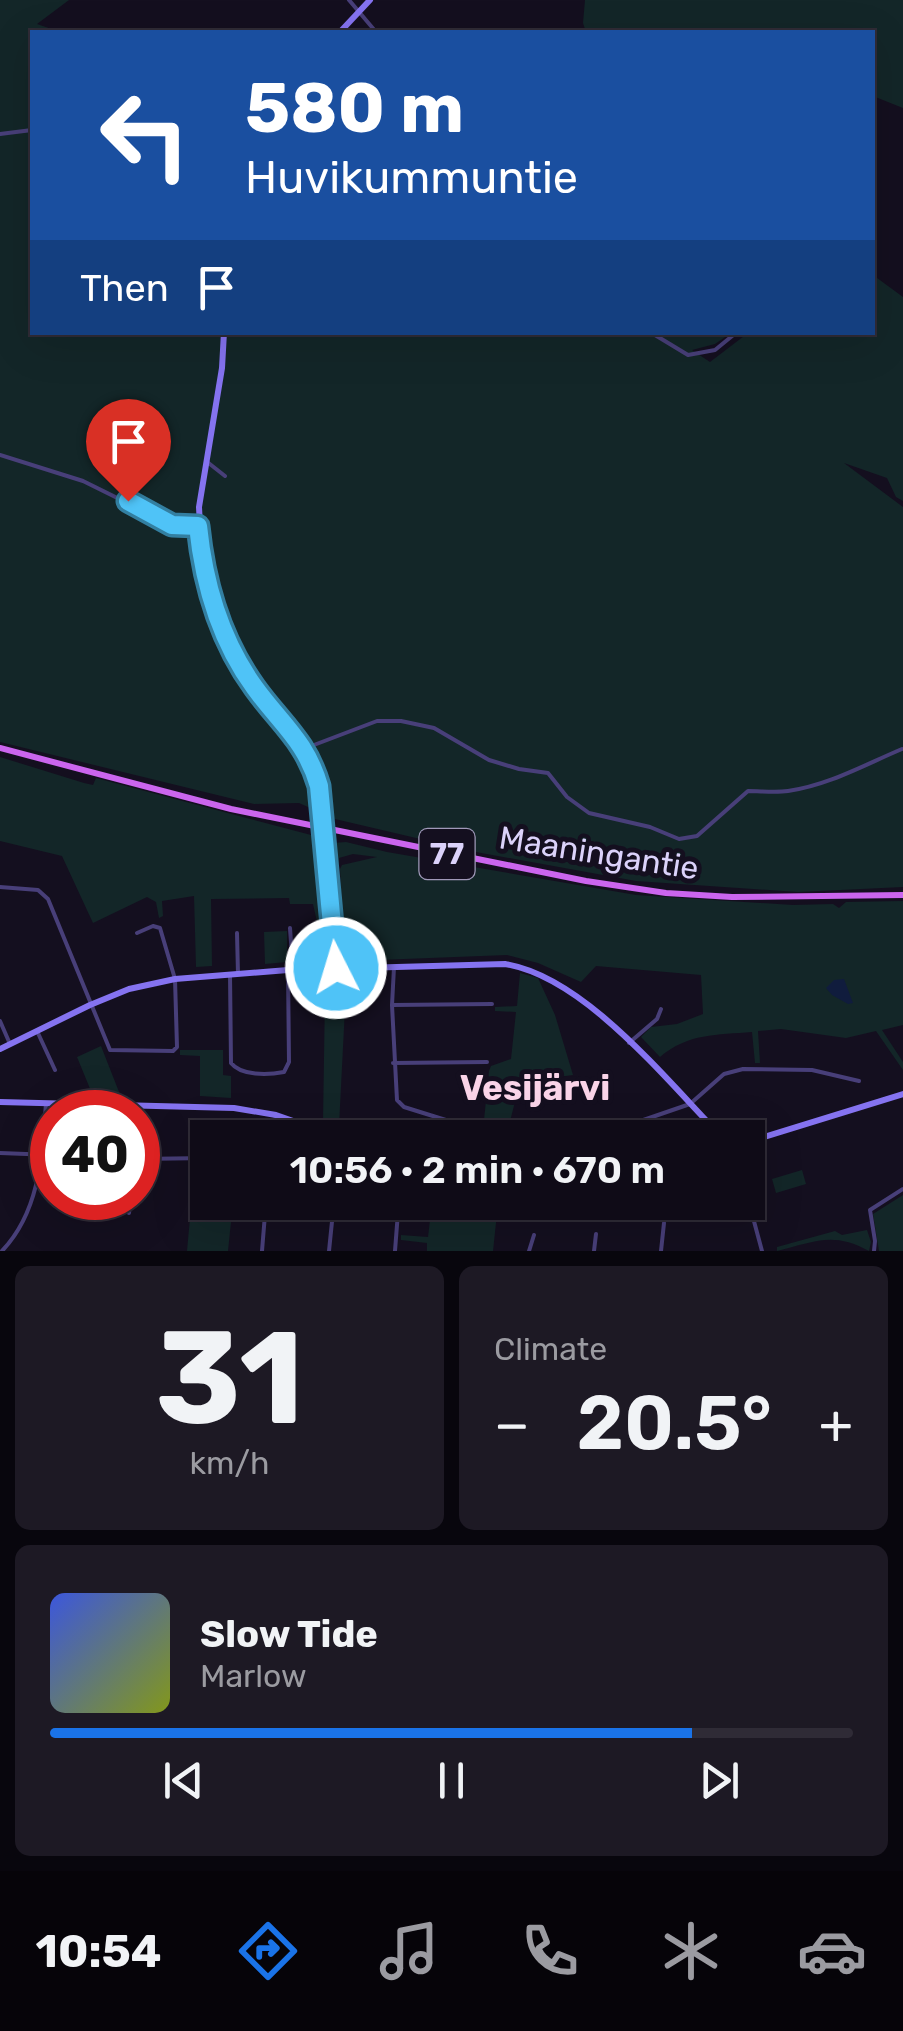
<!DOCTYPE html>
<html lang="en">
<head>
<meta charset="utf-8">
<style>
  :root { --surface:#0f0b17; --page:#1d1924; --text:#f1f3f6; --muted:#9b9ba1; --line:#2f2b36; --accent:#1a73e8 }
  body { margin:0; font-family:Rubik,sans-serif; background:var(--page); color:var(--text); height:100vh; display:flex; flex-direction:column; font-size:38px; white-space:nowrap }
  * { box-sizing:border-box; margin:0 }
  p { font-size:32px; color:var(--muted) }
  .icon { flex:none; width:55px; height:55px; fill:none; stroke:currentColor; stroke-width:2; stroke-linecap:round; stroke-linejoin:round }
  .map { position:relative; height:1251px; overflow:hidden }
  .drawer { display:flex; flex-direction:column; gap:15px; padding:15px; background:#08060d; flex:1 }
  .drawer>* { flex:none }
  .banner { position:absolute; left:30px; top:30px; width:845px; height:305px; border-radius:0px; box-shadow:0 10px 40px #0002,0 0 0 2px var(--line); background:#1a4fa0; color:#fff; overflow:hidden }
  .speed { position:absolute; left:30px; top:1090px; display:flex; gap:20px; font-size:50px; font-weight:700; text-align:center }
  .speed>* { display:grid; place-content:center; width:130px; height:130px; border-radius:50%; background:var(--surface); box-shadow:0 10px 40px #0002,0 0 0 2px var(--line); line-height:1 }
  .speed .limit { border:15px solid #d22; background:#fff; color:#111 }
  .pin { position:absolute; display:grid; place-items:center; width:85px; height:85px; color:#fff; margin:-102px -42px; border-radius:50% 50% 50% 0; rotate:-45deg; box-shadow:0 0 10px #0007 }
  .pin .icon { rotate:45deg }
  .me { position:absolute; width:110px; margin:-55px; rotate:355deg; stroke-linejoin:round; filter:drop-shadow(0 0 8px #0008) }
  .turn { display:flex; align-items:center; gap:35px; height:210px; padding:0 50px; font-size:45px }
  .turn .icon { width:130px; height:130px; stroke-width:2.5 }
  .turn b { display:block; font-size:70px; line-height:85px }
  .then { display:flex; align-items:center; height:95px; padding:0 50px; background:#0003; gap:20px; font-size:38px }
  .big { font-size:75px; font-weight:600; line-height:1.1 }
  .drawer .tile { flex:1; display:flex; flex-direction:column; justify-content:center; gap:15px; min-width:0; padding:0 35px; border-radius:15px; background:var(--page) }
  .drawer .dial { align-items:center; gap:0 }
  .dial b { font-size:130px; line-height:1 }
  .song { display:flex; align-items:center; gap:30px }
  .cover { width:120px; height:120px; border-radius:15px; background:linear-gradient(135deg,hsl(230 70% 55%),hsl(70 70% 35%)) }
  .played { height:10px; border-radius:5px; background:linear-gradient(90deg,var(--accent) 80%,var(--line) 80%) }
  .keys { display:flex; justify-content:space-around; direction:ltr }
  .heat { display:flex; justify-content:space-between; align-items:center; font-size:55px; direction:ltr }
  .drawer .tiles { flex:1; display:grid; gap:15px; grid-template-columns:1fr 1fr }
  .tile:last-child { grid-column:span 2 }
  .trip { position:absolute; left:190px; top:1120px; width:575px; height:100px; border-radius:0px; background:var(--surface); box-shadow:0 10px 40px #0002,0 0 0 2px var(--line); font-weight:600; line-height:100px; text-align:center }
  .menu { display:flex; height:160px; justify-content:space-around; align-items:center; background:#060409; color:var(--muted) }
  .menu .icon { width:70px; height:70px }
  .menu .active { color:var(--accent) }
  .menu b { font-size:45px; color:var(--text) }
  .map>svg:first-child { display:block }
  .green { fill:#132628 }
  .water { fill:#101c3d }
  .lines { fill:none; stroke-linecap:round; stroke-linejoin:round }
  .street { stroke:#483f79; stroke-width:4 }
  .secondary { stroke:#8573f0; stroke-width:6 }
  .primary { stroke:#cb65ee; stroke-width:6 }
  .route-casing { stroke:#337fa1; stroke-width:25 }
  .route { stroke:#4fc3f7; stroke-width:18 }
  .labels { text-anchor:middle; dominant-baseline:central; stroke-width:10; stroke-linejoin:round; paint-order:stroke }
  .shield { fill:#140f1f; stroke:#9f98b8; stroke-width:2.5 }
  .shield-label { font-size:30px; font-weight:bold; fill:#dbd2fa }
  .street-label { font-size:32px; fill:#dbd2fa; stroke:#140f1f }
  .neighbourhood-label { font-size:35px; font-weight:bold; fill:#fad4e8; stroke:#140f1f }
</style>
</head>
<body>
<div class="map">
<svg width="903" height="1251" viewBox="0 0 903 1251">
  <rect width="100%" height="100%" fill="#140f1f"/>
  <!-- green -->
  <path class="green" d="M0,0H69L37,24L60,32H32V332L731,333L715,344L692,350L710,362L748,333L872,332L873,275L903,297V501L896,497L887,478L844,463L903,507V887L798,892L636,881L476,852L335,819L299,803L254,804L0,742Z
    M585,0H903V108L873,96L872,32H586L583,23Z
    M0,757L84,783L93,785L96,778L311,835L317,854L324,953L313,904H290L289,898L211,899L212,966L196,967L194,896L162,901L163,916L159,918L156,902L147,897L93,923L62,856L0,841Z
    M346,842L387,852L636,895L793,905L833,904L839,908L846,902L903,901V1025L882,1030L903,1062V1070L876,1031L846,1038L781,1029L758,1031L760,1063H755L752,1032C717,1035 688,1033 660,1057L641,1037L651,1027L677,1024L703,1014L701,975L596,966L581,982L538,963L507,955L378,960L376,956L344,954L340,869L342,865L377,857L353,854L339,858L335,916L333,843Z
    M287,931V962L265,964L264,932Z
    M520,973L538,978L555,1015L573,1075L520,1082L506,1137L483,1130L489,1071L491,1066L511,1059L516,1012L495,1011V1007L517,1006Z
    M343,992L345,1008L339,1126L323,1123L325,993Z
    M101,1046L121,1097L93,1096L77,1057Z
    M180,1050H223V1075L231,1076V1098L200,1096V1056L180,1055Z
    M802,1170L806,1184L776,1193L772,1179Z
    M903,1195V1251H879L873,1214Z
    M432,1203L498,1204L493,1251H427V1243L401,1240V1235L428,1237Z
    M190,1218L231,1222L228,1251H187Z
    M867,1230L871,1242L869,1251C833,1231 814,1242 777,1251V1247L835,1231L842,1235Z"/>
  <!-- water -->
  <path class="water" d="M844,979L853,1003L848,1004L832,995L826,988L834,980Z"/>
  <g class="lines">
    <!-- street -->
    <path class="street" d="M349,0L376,32
      M0,134L32,130
      M650,332L688,355L715,350L737,332
      M0,455L83,481L172,525L197,526
      M206,461L225,476
      M306,748L377,721H401L434,728L489,760L519,769L548,773L567,797L589,813L650,827L679,839L697,836L748,791C761,791 775,793 788,791C829,785 864,765 902,749
      M0,887L38,890L48,899L110,1050L173,1051L177,1047L175,979L160,928L153,926L137,933
      M290,928L293,970
      M237,933L238,974
      M394,967L392,1005L397,1100L404,1107L449,1121
      M230,974L231,1063C241,1076 268,1075 284,1072L289,1062L288,970
      M392,1005L492,1004
      M0,1021L10,1044
      M37,1031L55,1070
      M629,1043L657,1019L661,1009
      M393,1063L487,1062
      M273,1138L276,1115
      M591,1138L690,1104L724,1074L743,1069L812,1070L859,1081
      M0,1153L52,1155
      M138,1159L208,1158
      M748,1199L762,1251
      M376,1202L398,1212L395,1251
      M129,1213L131,1198
      M2,1251C40,1211 42,1156 46,1103
      M262,1251L266,1202
      M329,1251L334,1202
      M529,1251L534,1235
      M594,1251L596,1234
      M661,1251L664,1223
      M874,1251L875,1241L870,1210L903,1189"/>
    <!-- secondary -->
    <path class="secondary" d="M340,32L370,0
      M224,332L222,368L199,507L202,565L217,618L237,660L311,759L319,786L336,968
      M0,1049L90,1005L129,989L175,979L288,970L505,964C585,977 666,1080 723,1138
      M0,1102L234,1108L276,1115L342,1138
      M748,1142L903,1094"/>
    <!-- primary -->
    <path class="primary" d="M0,748L231,809L586,881L666,893L732,897L903,895"/>
  </g>
  <g class="lines">
    <!-- route casing -->
    <g class="route-casing">
      <path id="route" d="M128,501L172,525L198,526C204,585 220,640 255,688C281,724 306,741 319,786L336,968"/>
    </g>
    <!-- route -->
    <use href="#route" class="route"/>
  </g>
  <g class="labels">
    <!-- shield labels -->
    <rect class="shield" x="419.5" y="829" width="55" height="50" rx="8"/>
    <g class="shield-label">
      <text x="447" y="854">77</text>
    </g>
    <!-- street labels -->
    <g class="street-label">
      <text transform="translate(599 853) rotate(9)">Maaningantie</text>
    </g>
    <!-- neighbourhood labels -->
    <g class="neighbourhood-label">
      <text x="535" y="1088">Vesijärvi</text>
    </g>
  </g>
</svg>
<div class="speed"><div class="limit">40</div></div>
<div class="pin" style="left:128px;top:501px;background:#d93025"><svg class="icon" aria-label="arrive" viewBox="0 0 24 24"><path d="M6 21V4h12l-3 4 3 4H6"/></svg></div>
<svg class="me" style="left:336px;top:968px" viewBox="-20 -20 40 40"><circle r="17" fill="#4fc3f7" stroke="#fff" stroke-width="3"/><path d="M0-11L8 9 0 5-8 9z" fill="#fff"/></svg>
<div class="trip">10:56 · 2 min · 670 m</div>
<div class="banner">
<div class="turn"><svg class="icon" aria-label="left" viewBox="0 0 24 24"><path d="M17 20v-9H6M10 6l-5 5 5 5"/></svg><div><b>580 m</b>Huvikummuntie</div></div>
<div class="then">Then<svg class="icon" aria-label="arrive" viewBox="0 0 24 24"><path d="M6 21V4h12l-3 4 3 4H6"/></svg></div>
</div>
</div>
<section class="drawer">
<div class="tiles">
<div class="tile dial"><b>31</b><p>km/h</p></div>
<div class="tile"><p>Climate</p>
<div class="heat"><a>−</a><b class="big">20.5°</b><a>+</a></div>
</div>
<div class="tile">
<div class="song"><i class="cover"></i><div><b>Slow Tide</b><p>Marlow</p></div></div>
<div class="played"></div>
<div class="keys"><svg class="icon" aria-label="previous" viewBox="0 0 24 24"><path d="M18 5L8 12l10 7zM5 5v14"/></svg><svg class="icon" aria-label="pause" viewBox="0 0 24 24"><path d="M8 5v14M16 5v14"/></svg><svg class="icon" aria-label="next" viewBox="0 0 24 24"><path d="M6 5l10 7-10 7zM19 5v14"/></svg></div>
</div>
</div>
</section>
<nav class="menu">
<b>10:54</b>
<svg class="icon active" aria-label="directions" viewBox="0 0 24 24"><path d="M12 3l9 9-9 9-9-9zM9 14v-3h6M13 9l2 2-2 2"/></svg>
<svg class="icon" aria-label="music" viewBox="0 0 24 24"><path d="M9 18V5l10-2v13"/><circle cx="6" cy="18" r="3"/><circle cx="16" cy="16" r="3"/></svg>
<svg class="icon" aria-label="phone" viewBox="0 0 24 24"><path d="M5 4h4l2 5-3 2q2 4 5 5l2-3 5 2v4C11 20 4 13 5 4z"/></svg>
<svg class="icon" aria-label="climate" viewBox="0 0 24 24"><path d="M12 3v18M4 7l16 10M4 17L20 7"/></svg>
<svg class="icon" aria-label="car" viewBox="0 0 24 24"><path d="M5 17H2v-5l4-1 3-4h7l3 4 3 1v5h-3M9 17h6M6 11h13"/><circle cx="7" cy="17" r="2"/><circle cx="17" cy="17" r="2"/></svg>
</nav>
</body>
</html>
